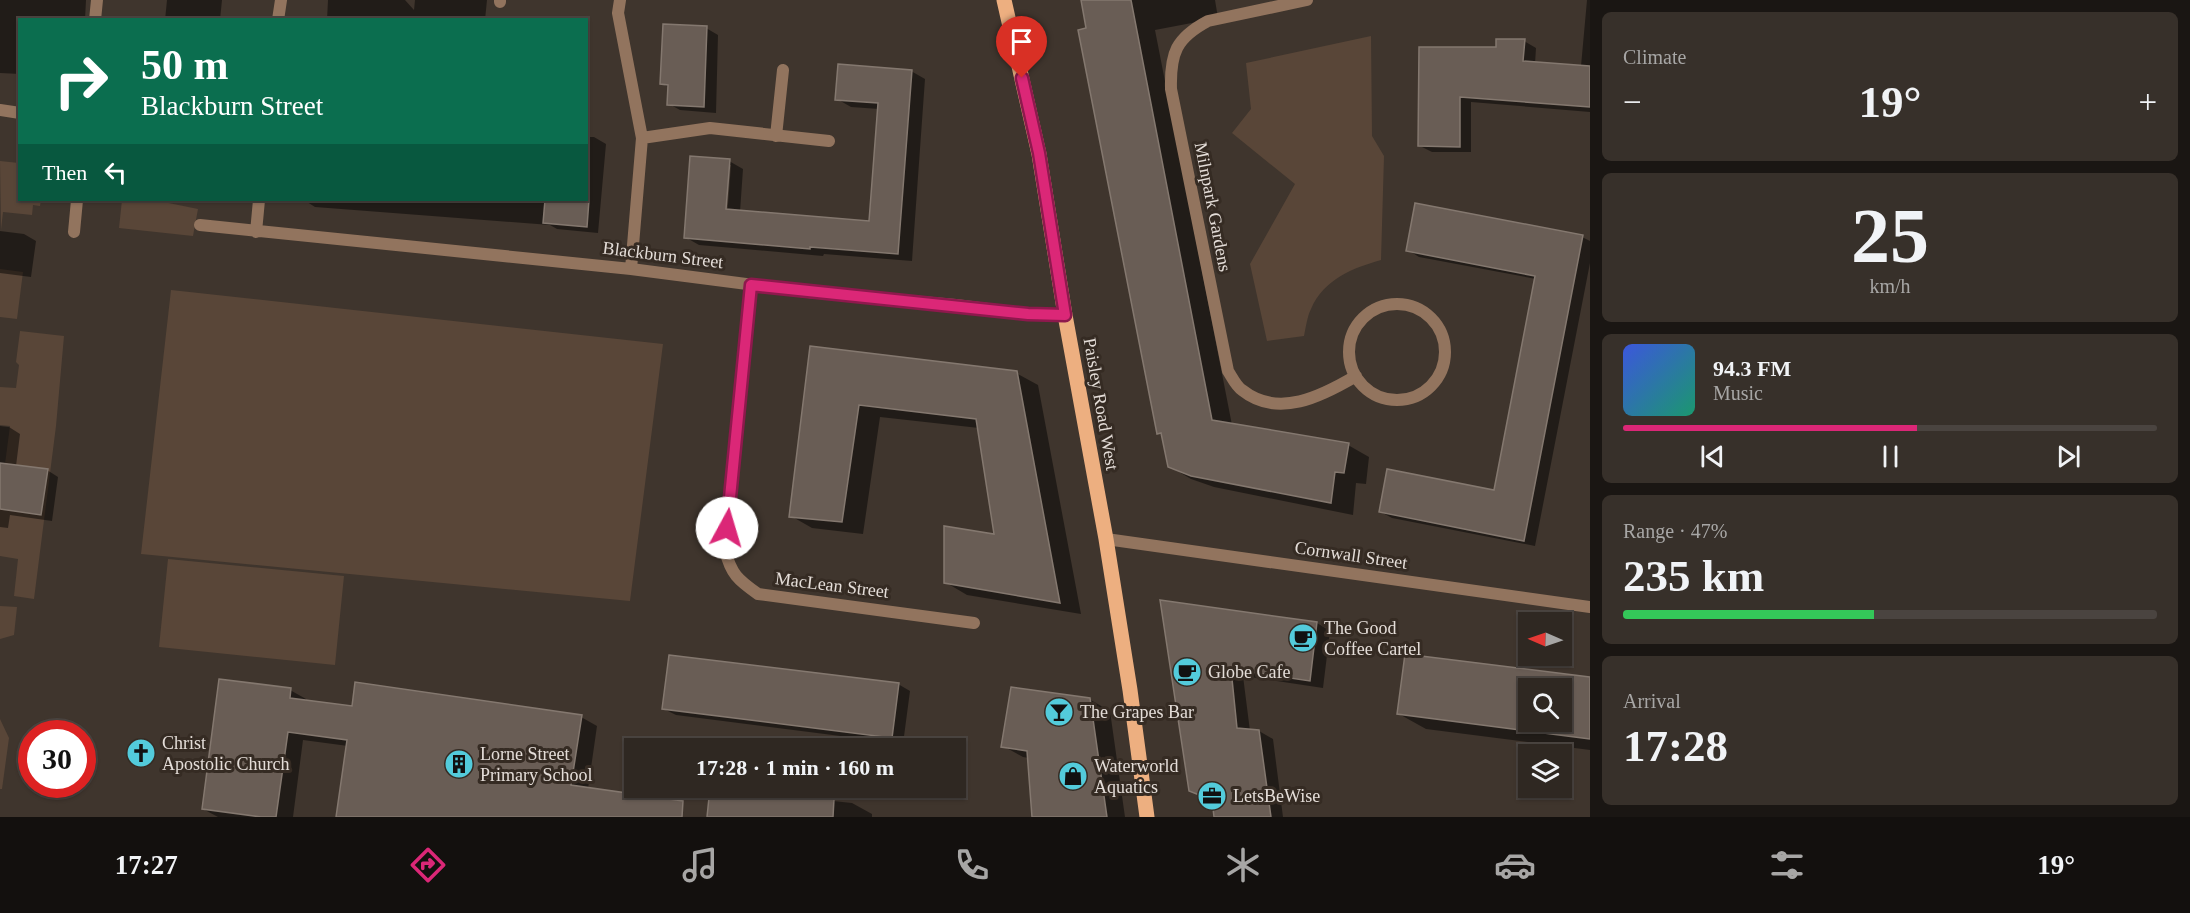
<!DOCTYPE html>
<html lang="en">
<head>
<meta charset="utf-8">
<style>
  :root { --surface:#2f2822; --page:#37302a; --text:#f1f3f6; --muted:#a7a6a5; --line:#4a4440; --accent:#db2777 }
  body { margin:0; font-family:Georgia,serif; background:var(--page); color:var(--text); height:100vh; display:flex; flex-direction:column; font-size:22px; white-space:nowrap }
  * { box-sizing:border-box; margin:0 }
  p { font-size:20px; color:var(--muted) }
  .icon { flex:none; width:33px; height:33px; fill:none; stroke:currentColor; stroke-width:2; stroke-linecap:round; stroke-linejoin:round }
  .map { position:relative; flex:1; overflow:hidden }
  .details { display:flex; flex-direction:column; gap:12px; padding:12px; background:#1a1613; width:600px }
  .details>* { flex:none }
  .banner { position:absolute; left:18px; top:18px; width:570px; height:183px; border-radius:0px; box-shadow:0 2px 4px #0004,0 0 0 2px var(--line); background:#0b6e4f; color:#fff; overflow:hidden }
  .needle { width:39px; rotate:272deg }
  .tools { position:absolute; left:1518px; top:612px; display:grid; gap:12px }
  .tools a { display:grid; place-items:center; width:54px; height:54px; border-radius:0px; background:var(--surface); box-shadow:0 2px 4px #0004,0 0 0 2px var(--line); font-size:30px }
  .speed { position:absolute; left:18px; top:720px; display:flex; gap:12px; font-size:30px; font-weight:700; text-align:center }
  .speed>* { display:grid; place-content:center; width:78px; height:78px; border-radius:50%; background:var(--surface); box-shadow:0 2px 4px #0004,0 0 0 2px var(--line); line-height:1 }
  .speed .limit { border:9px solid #d22; background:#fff; color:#111 }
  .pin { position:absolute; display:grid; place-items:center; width:51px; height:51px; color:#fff; margin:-62px -26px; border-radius:50% 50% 50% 0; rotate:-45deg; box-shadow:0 0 6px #0007 }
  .pin .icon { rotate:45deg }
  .me { position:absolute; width:66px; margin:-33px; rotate:6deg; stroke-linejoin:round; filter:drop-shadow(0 0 4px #0008) }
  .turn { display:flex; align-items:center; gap:21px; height:126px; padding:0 24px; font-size:27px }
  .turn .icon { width:78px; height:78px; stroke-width:2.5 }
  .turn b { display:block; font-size:42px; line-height:51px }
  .then { display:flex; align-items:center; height:57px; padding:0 24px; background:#0003; gap:12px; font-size:22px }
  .big { font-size:45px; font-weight:800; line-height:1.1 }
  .details .card { flex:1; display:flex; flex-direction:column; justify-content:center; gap:9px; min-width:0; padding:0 21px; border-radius:9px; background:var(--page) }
  .details .dial { align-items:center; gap:0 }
  .dial b { font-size:78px; line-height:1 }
  .song { display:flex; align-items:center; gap:18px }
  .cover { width:72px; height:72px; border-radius:9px; background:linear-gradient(135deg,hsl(230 70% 55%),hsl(160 70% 35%)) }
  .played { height:6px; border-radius:3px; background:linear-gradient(90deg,var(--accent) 55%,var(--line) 55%) }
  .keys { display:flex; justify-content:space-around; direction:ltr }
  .heat { display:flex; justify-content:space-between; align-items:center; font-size:33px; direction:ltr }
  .charge { height:9px; border-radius:4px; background:linear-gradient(90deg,#34c759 47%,var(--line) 0) }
  .trip { position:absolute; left:624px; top:738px; width:342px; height:60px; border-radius:0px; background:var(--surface); box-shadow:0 2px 4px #0004,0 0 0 2px var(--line); font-weight:800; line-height:60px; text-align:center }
  .dock { display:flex; height:96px; justify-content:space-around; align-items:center; background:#13100e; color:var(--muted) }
  .dock .icon { width:42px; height:42px }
  .dock .selected { color:var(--accent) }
  .dock b { font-size:27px; color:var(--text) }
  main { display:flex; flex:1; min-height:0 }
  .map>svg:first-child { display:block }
  .green { fill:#594638 }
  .shadow { fill:#0007; fill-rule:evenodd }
  .building { fill:#695d55; stroke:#84786f; stroke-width:1.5; fill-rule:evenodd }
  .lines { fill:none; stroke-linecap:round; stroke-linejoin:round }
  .street { stroke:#92745e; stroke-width:12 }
  .primary { stroke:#edaf80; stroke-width:15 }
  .route-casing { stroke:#8e194d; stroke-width:15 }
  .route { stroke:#db2777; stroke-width:10 }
  .labels { text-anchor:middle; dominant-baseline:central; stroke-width:6; stroke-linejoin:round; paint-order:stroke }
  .street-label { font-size:18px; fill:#e4ddd8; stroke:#352b23 }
  .poi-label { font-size:18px; fill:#e4ddd8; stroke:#352b23; text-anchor:start }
</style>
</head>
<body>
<main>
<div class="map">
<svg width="1590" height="817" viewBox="0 0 1590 817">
  <rect width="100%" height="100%" fill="#3f352d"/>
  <!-- green -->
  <path class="green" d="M1371,36L1372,136L1384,156L1381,260C1353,268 1324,279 1311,309C1307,317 1306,327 1304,336L1267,341L1250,264L1295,184L1232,133L1251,109L1246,63Z
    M0,161L19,163L20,200H41L40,206L33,205L32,215L3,212L1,230Z
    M122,200H154L198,209L193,236L119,228Z
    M0,269L23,272L17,319L0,317Z
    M171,290L663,344L630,601L141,554Z
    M20,331L64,336L56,426L34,599L14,596L18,559L0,556V502L10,426L0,425V387L16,388L19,365L16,362Z
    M168,559L344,576L335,665L159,647Z
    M0,606L17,607L14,635L0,639Z
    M0,719L9,738L2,789H0Z"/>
  <!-- shadow -->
  <path class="shadow" d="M0,0H86L85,20H20V74L0,73Z
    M167,0H222L220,20H165Z
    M328,0H405L414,10L415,0H487L485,20H327Z
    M1082,0H1215L1218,18L1155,30L1232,425L1348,445L1369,457L1366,484L1356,483L1353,515L1214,487L1191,479L1169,466L1164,436L1158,433Z
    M1587,0H1590V112L1471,102V152H1432L1420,146L1497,49L1524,41L1536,48L1535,64L1581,66Z
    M706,28L718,35L716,113L680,110L669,104L670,88L661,83Z
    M911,71L925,79L912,261L824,254L823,256L699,245L685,237L729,161L743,169L740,212L870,223L879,109L851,107L837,99ZM728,165H731L727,217H724Z
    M586,128L589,129V137H594L606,144L598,233L557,229L550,225L315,207L304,200H586Z
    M0,231L24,234L36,241L31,277L0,273Z
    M1582,237L1590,241V263L1535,546L1392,518L1381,512L1495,491L1536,279L1419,257L1408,250Z
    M812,348L1016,373L1038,385L1081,614L967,595L945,582L996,536L979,428L880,417L863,534L812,528L791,516Z
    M0,426L9,427L20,434L16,466L47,470L58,477L52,521L10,515L8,528L0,527Z
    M1161,602L1317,623L1330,631L1323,688L1243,676L1250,731H1259L1273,739L1283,817H1215L1213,801L1190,790Z
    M1406,655L1590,679V750L1426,729L1399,714ZM1528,688H1562V722H1528Z
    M898,684L910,691L903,744L676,715L664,709Z
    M290,690L306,699V701L353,708L581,717L597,726L588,789L656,817H337L348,746L303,740L293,817H218L203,809Z
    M1089,699L1110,711L1125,817H1034L1029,758L1023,757L1003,746Z
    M711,788L852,803L872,814V817H709Z"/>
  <!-- building -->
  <path class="building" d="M1081,0H1131L1212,420L1349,443L1344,473L1335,472L1331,503L1191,476L1168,467L1161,433L1157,434L1078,30L1086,28Z
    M663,24L707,26L704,107L667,105L668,85L660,84Z
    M1496,39H1525L1523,61L1590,66V107L1460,97V147L1418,146L1419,47H1496Z
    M838,64L912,70L898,254L810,247V249L684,238L690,156L730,159L726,209L869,221L878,103L835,100Z
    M545,200H589L587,227L543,223Z
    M1415,203L1583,235L1524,541L1379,512L1387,469L1494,490L1535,276L1406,251Z
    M810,346L1017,371L1060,603L944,583V526L994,534L976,419L859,405L842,522L789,517Z
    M0,463L48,469L41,515L0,509Z
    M1160,600L1317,622L1310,681L1231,669L1237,728L1259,730L1271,817H1214L1212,800L1189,791Z
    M1405,654L1590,677V739L1397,714ZM1528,688H1562V722H1528Z
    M669,655L899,683L892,738L662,709Z
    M219,679L291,688L290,698L352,706L355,682L582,715L571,785L683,801L682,817H336L347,740L288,732L276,817H261L202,809Z
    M1011,687L1090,698L1107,817H1032L1027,751L1001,747Z
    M710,788L834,799L833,817H707Z"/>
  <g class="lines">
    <!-- street -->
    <path class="street" d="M620,0L618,13L642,138L631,269
      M1307,0L1208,21C1176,38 1170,53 1171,89L1228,371C1232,377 1236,386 1242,390C1278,419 1322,396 1356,376
      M500,2V0
      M95,20L97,0
      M278,20L281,0
      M0,110L20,113
      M776,136L783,70
      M642,138L710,128L829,141
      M200,225L631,269L808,292L956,305L1028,314L1065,315
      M74,232L77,200
      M256,232L259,200
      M751,285L725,550C731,574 738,580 758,594L974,623
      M1349 352a48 48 0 1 1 96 0a48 48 0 1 1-96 0Z
      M1106,539L1590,607"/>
    <!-- primary -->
    <path class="primary" d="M1004,0L1039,154L1065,315L1106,539L1130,690L1147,817"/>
  </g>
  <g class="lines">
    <!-- route casing -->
    <g class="route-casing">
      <path id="route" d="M727,528L751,285L1028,314L1065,315L1039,153L1022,78"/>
    </g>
    <!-- route -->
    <use href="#route" class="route"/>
  </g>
  <!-- icons -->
  <defs>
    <g id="cafe-disc" transform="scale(1.5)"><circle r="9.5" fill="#53cbdb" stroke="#352b23"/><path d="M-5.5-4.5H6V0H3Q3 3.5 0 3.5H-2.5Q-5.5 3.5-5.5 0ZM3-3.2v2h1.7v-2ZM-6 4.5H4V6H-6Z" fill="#111"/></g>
    <g id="bar-disc" transform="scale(1.5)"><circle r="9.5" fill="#53cbdb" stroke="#352b23"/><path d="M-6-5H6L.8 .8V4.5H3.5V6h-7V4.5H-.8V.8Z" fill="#111"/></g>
    <g id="church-disc" transform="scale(1.5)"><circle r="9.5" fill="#53cbdb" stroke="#352b23"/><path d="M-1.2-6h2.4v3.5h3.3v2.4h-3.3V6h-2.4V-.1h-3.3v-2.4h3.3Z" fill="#111"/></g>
    <g id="building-disc" transform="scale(1.5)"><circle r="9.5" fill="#53cbdb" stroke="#352b23"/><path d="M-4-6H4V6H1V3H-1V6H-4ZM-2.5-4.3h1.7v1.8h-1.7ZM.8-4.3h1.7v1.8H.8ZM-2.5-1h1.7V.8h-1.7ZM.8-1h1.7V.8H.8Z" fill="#111"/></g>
    <g id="shop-disc" transform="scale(1.5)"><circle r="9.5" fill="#53cbdb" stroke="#352b23"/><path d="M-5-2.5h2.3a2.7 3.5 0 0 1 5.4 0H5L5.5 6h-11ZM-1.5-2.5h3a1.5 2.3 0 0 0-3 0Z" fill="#111"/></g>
    <g id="office-disc" transform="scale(1.5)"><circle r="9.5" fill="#53cbdb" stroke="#352b23"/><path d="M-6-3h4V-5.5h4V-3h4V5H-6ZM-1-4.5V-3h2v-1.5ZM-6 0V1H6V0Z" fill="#111"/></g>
  </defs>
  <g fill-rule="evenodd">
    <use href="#cafe-disc" x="1303" y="638"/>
    <use href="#cafe-disc" x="1187" y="672"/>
    <use href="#bar-disc" x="1059" y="712"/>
    <use href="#church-disc" x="141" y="753"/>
    <use href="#building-disc" x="459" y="764"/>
    <use href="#shop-disc" x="1073" y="776"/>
    <use href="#office-disc" x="1212" y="796"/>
  </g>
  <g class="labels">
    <!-- street labels -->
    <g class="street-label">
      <text transform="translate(1213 207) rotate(79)">Milnpark Gardens</text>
      <text transform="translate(663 255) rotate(7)">Blackburn Street</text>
      <text transform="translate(1101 404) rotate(80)">Paisley Road West</text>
      <text transform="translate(1351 555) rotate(8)">Cornwall Street</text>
      <text transform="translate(832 585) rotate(7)">MacLean Street</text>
    </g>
    <!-- poi labels -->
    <g class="poi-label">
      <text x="1324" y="628">The Good<tspan x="1324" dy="21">Coffee Cartel</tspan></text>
      <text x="1208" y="672">Globe Cafe</text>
      <text x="1080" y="712">The Grapes Bar</text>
      <text x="162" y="743">Christ<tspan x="162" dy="21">Apostolic Church</tspan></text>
      <text x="480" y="754">Lorne Street<tspan x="480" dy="21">Primary School</tspan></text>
      <text x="1094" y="766">Waterworld<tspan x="1094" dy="21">Aquatics</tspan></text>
      <text x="1233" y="796">LetsBeWise</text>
    </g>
  </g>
</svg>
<div class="tools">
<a><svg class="needle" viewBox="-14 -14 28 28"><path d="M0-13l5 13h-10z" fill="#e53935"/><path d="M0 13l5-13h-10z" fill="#a7a6a5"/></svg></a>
<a><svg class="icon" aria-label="search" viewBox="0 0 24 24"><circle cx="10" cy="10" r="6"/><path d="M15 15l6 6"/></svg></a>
<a><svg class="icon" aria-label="layers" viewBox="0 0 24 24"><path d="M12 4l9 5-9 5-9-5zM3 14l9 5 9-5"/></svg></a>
</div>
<div class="speed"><div class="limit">30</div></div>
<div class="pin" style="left:1022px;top:78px;background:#d93025"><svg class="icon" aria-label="arrive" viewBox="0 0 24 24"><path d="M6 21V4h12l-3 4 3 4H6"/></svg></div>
<svg class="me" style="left:727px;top:528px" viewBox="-20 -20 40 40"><circle r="19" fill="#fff"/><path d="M0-13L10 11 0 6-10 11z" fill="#db2777"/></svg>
<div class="trip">17:28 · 1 min · 160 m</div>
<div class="banner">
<div class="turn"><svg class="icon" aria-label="right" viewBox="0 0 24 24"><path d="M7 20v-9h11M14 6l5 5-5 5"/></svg><div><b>50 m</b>Blackburn Street</div></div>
<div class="then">Then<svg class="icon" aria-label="left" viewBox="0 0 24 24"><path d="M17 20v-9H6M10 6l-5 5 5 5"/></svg></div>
</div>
</div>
<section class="details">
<div class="card"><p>Climate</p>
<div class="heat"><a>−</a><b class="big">19°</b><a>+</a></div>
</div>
<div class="card dial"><b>25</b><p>km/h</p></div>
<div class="card">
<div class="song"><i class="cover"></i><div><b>94.3 FM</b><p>Music</p></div></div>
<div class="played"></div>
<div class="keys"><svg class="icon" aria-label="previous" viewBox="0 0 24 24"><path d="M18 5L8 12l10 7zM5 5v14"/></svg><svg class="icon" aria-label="pause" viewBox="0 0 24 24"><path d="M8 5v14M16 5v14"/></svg><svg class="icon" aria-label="next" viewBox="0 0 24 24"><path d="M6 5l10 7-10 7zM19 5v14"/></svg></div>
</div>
<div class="card"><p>Range · 47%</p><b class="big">235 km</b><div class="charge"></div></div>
<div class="card"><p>Arrival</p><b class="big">17:28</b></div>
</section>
</main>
<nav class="dock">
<b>17:27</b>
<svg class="icon selected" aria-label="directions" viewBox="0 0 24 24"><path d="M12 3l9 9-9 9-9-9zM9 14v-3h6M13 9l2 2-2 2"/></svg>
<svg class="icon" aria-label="music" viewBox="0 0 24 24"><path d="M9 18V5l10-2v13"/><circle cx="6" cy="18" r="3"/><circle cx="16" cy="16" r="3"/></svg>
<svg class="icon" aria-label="phone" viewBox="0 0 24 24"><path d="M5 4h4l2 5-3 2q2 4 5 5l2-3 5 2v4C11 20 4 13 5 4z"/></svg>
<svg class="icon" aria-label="climate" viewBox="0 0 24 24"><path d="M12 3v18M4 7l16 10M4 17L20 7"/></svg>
<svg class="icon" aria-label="car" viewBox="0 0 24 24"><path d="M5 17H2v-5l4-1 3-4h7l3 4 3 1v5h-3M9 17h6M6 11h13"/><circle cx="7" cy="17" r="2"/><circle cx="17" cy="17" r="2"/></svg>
<svg class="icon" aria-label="filters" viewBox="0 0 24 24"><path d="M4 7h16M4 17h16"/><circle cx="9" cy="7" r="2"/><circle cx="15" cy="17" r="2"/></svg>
<b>19°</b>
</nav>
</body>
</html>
